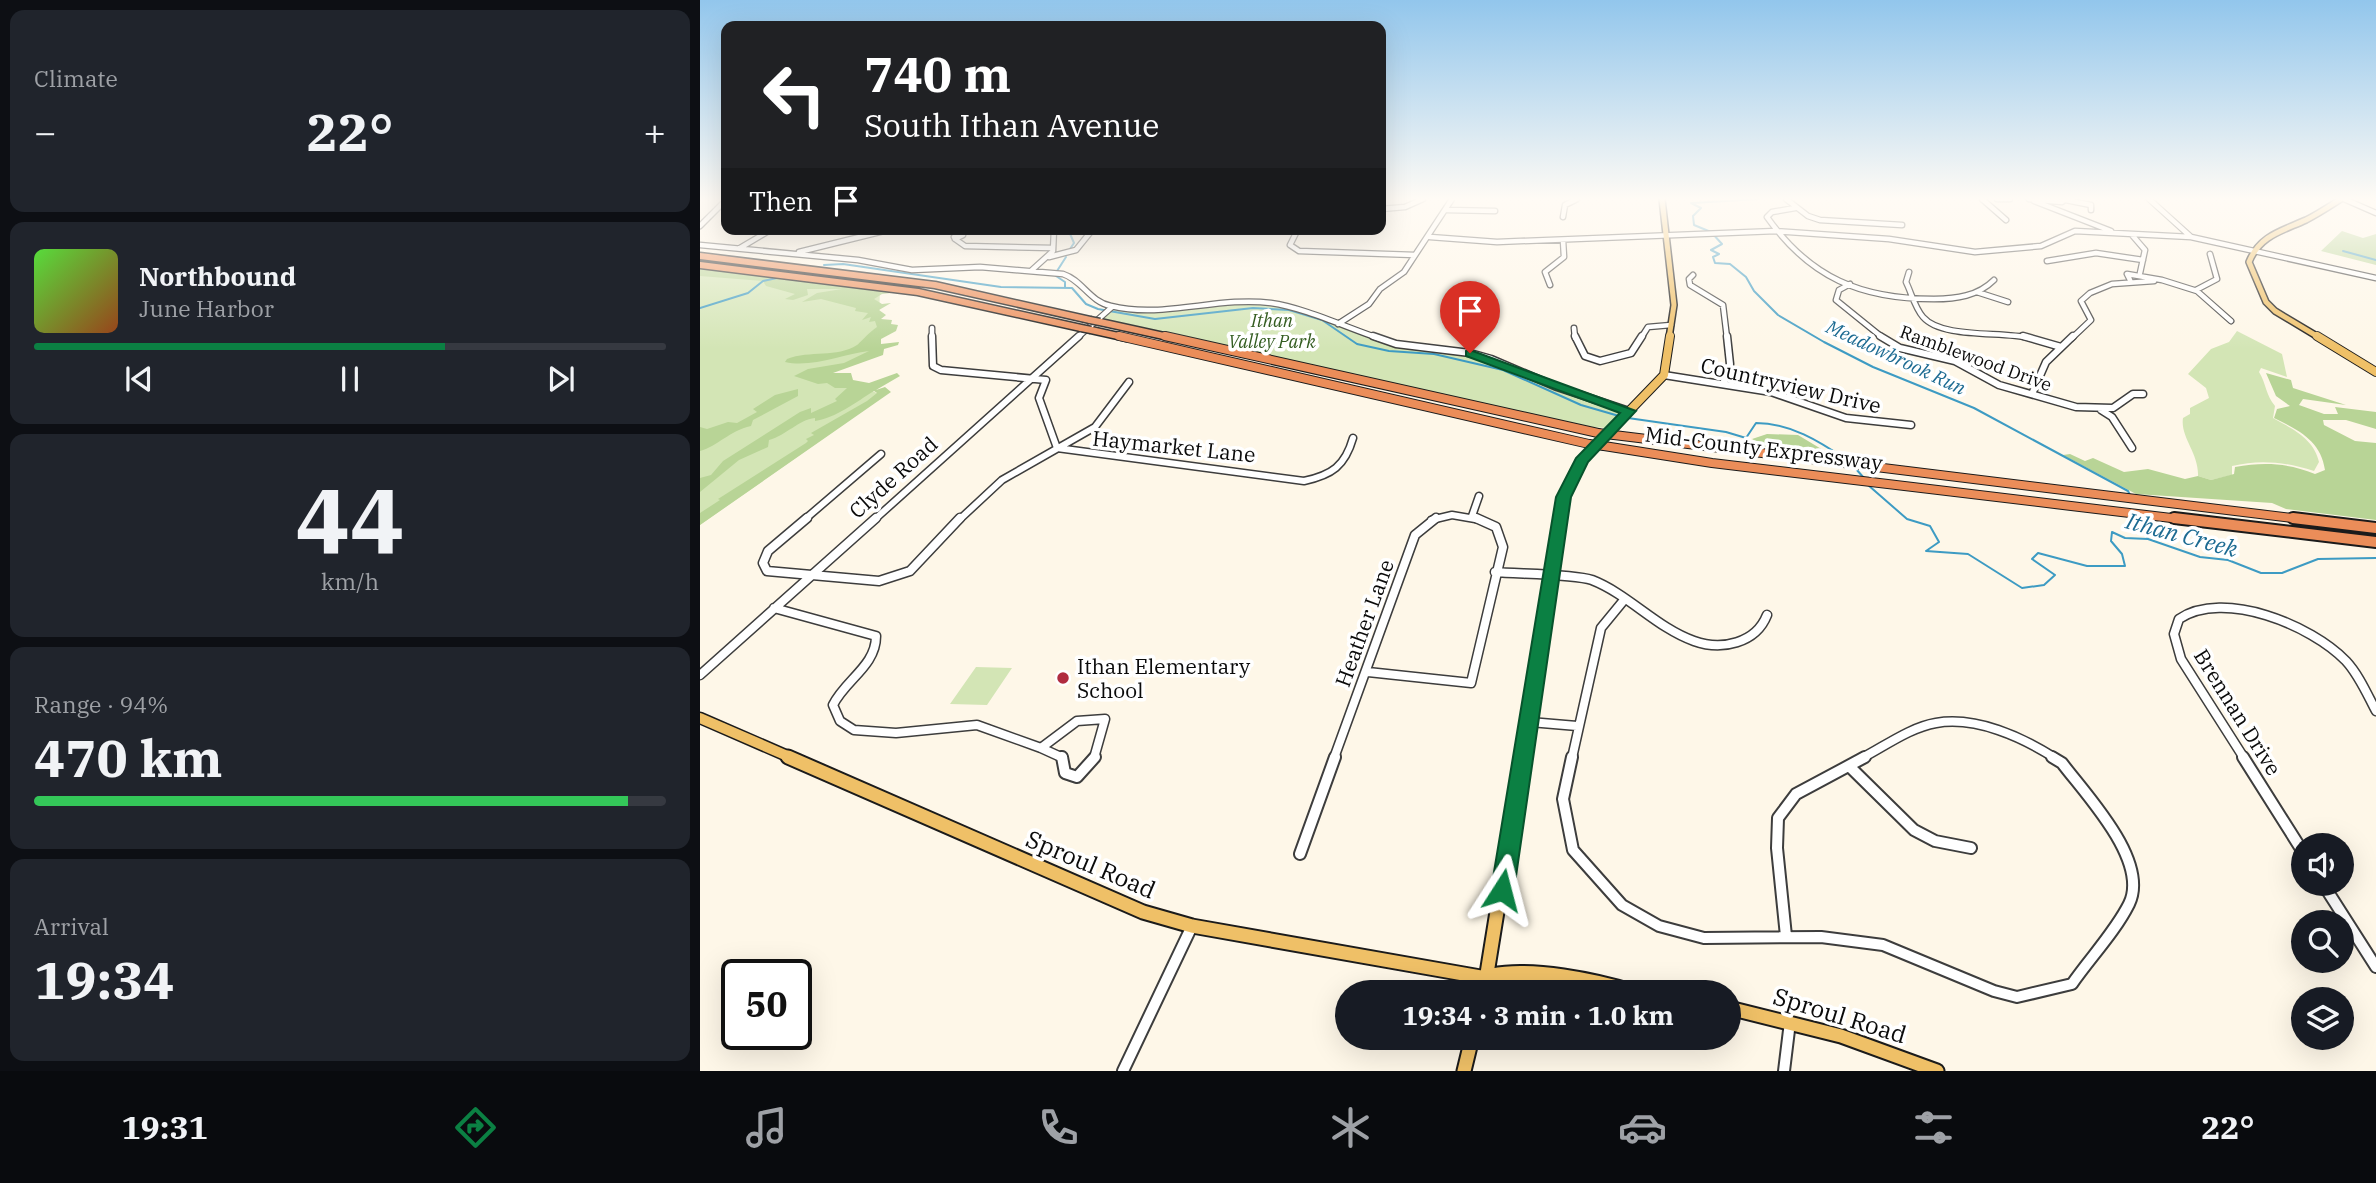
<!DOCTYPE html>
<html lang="en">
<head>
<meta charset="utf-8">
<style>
  :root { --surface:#171b24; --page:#20242c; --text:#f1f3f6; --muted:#9ea1a6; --line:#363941; --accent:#0b8043 }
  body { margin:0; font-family:"IBM Plex Serif",serif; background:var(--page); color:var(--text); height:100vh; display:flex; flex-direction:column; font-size:26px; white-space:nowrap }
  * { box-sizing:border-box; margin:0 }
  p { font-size:23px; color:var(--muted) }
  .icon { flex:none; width:38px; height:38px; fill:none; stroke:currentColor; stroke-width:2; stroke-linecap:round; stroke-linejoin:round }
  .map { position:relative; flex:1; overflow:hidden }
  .panel { display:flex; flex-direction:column; gap:10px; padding:10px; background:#0d0f14; width:700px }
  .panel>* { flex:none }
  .hud { position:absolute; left:21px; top:21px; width:665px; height:214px; border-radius:14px; box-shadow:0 7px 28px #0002; background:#202124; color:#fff; overflow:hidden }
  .buttons { position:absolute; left:1591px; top:833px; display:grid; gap:14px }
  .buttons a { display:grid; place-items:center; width:63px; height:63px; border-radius:50%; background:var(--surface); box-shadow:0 7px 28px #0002; font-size:35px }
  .speed { position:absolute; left:21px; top:959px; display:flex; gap:14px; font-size:35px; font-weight:700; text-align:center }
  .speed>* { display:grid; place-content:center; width:91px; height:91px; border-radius:50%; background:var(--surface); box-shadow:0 7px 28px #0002; line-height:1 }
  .speed .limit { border:4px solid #111; border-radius:10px; background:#fff; color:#111 }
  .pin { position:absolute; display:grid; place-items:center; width:60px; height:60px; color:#fff; margin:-72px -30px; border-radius:50% 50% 50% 0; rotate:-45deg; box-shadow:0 0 7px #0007 }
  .pin .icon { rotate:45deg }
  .me { position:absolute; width:77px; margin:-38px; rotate:9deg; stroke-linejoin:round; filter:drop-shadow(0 0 5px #0008) }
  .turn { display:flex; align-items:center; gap:24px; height:147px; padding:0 28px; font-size:32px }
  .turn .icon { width:91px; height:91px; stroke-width:2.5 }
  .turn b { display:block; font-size:49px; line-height:60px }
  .then { display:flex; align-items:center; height:66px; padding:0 28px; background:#0003; gap:14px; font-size:26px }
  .big { font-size:52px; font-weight:700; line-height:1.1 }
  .panel .card { flex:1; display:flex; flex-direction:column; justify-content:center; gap:10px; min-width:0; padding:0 24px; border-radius:14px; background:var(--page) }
  .panel .dial { align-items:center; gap:0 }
  .dial b { font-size:91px; line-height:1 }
  .song { display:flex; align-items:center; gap:21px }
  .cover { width:84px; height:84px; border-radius:10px; background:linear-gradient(135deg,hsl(110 70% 55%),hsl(20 70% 35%)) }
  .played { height:7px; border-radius:4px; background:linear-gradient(90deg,var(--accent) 65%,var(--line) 65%) }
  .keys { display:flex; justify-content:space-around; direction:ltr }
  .heat { display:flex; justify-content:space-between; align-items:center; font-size:38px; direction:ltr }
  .charge { height:10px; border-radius:5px; background:linear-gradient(90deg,#34c759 94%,var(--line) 0) }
  .trip { position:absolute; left:635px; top:980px; width:406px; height:70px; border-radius:35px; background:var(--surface); box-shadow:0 7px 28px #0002; font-weight:700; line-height:70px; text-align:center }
  .menu { display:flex; height:112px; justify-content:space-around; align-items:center; background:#090b0e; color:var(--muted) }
  .menu .icon { width:49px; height:49px }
  .menu .selected { color:var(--accent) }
  .menu b { font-size:32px; color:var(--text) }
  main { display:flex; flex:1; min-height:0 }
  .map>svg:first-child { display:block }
  .green { fill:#d3e5b5 }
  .forest { fill:#b8d496 }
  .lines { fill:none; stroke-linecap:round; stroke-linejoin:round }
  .stream { stroke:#3d9bc3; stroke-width:2 }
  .minor-far3-casing { stroke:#3d3d3d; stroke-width:7 }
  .minor-far2-casing { stroke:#3d3d3d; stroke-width:9 }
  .minor-far1-casing { stroke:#3d3d3d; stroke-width:11 }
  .minor-casing { stroke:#3d3d3d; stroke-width:14 }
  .major-far3-casing { stroke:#1b1b1b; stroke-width:8 }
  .major-far2-casing { stroke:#1b1b1b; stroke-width:10 }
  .major-far1-casing { stroke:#1b1b1b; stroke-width:13 }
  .major-casing { stroke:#1b1b1b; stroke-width:17 }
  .highway-far2-casing { stroke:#1b1b1b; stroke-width:9 }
  .highway-far1-casing { stroke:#1b1b1b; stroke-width:10 }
  .highway-casing { stroke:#1b1b1b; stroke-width:14 }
  .minor-far3 { stroke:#fff; stroke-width:4.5 }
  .minor-far2 { stroke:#fff; stroke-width:6 }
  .minor-far1 { stroke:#fff; stroke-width:8 }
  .minor { stroke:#fff; stroke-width:10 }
  .major-far3 { stroke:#efc067; stroke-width:5 }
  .major-far2 { stroke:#efc067; stroke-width:8 }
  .major-far1 { stroke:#efc067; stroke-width:10 }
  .major { stroke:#efc067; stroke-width:13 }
  .highway-far2 { stroke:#eb8d59; stroke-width:6 }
  .highway-far1 { stroke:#eb8d59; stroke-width:8 }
  .highway { stroke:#eb8d59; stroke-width:10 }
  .highway-bridge-far1-casing { stroke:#1b1b1b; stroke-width:9; stroke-linecap:butt }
  .highway-bridge-casing { stroke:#1b1b1b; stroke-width:10; stroke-linecap:butt }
  .highway-bridge-far1 { stroke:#eb8d59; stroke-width:6 }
  .highway-bridge { stroke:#eb8d59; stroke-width:8 }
  .route { fill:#0b8043; stroke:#07532c; stroke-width:2 }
  .poi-dot { fill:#b02c40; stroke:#fff; stroke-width:2.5 }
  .labels { text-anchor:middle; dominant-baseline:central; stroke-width:7; stroke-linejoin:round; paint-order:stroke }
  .far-park-label { font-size:18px; font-style:italic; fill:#335c20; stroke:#fff }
  .far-street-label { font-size:18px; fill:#0a0a0a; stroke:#fff }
  .far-water-label { font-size:19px; font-style:italic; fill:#1d6b92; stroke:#fff }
  .street-label { font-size:21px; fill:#0a0a0a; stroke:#fff }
  .poi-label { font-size:21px; fill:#0a0a0a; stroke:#fff; text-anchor:start }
  .water-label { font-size:23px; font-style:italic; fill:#1d6b92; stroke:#fff }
  .near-street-label { font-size:24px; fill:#0a0a0a; stroke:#fff }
</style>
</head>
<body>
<main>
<section class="panel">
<div class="card"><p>Climate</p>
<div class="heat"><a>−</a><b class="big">22°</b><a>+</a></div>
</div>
<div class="card">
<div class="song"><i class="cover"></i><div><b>Northbound</b><p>June Harbor</p></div></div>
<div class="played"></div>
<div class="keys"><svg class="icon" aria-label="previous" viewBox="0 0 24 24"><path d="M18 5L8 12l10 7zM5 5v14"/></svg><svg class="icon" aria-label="pause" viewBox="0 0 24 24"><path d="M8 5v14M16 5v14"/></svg><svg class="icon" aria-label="next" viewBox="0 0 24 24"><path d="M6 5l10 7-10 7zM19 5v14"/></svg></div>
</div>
<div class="card dial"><b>44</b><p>km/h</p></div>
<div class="card"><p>Range · 94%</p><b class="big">470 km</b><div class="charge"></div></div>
<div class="card"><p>Arrival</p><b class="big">19:34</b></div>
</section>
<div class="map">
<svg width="1676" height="1071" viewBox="0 0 1676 1071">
  <rect width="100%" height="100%" fill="#fef7e8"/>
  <!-- green -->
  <path class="green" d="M0,269L180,289L178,351L129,373L184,396L0,525Z
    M530,302L573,303L696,344L770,353L922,412L906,428L893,427L394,321L412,307L478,309Z
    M1537,331L1582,354L1587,377L1561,368L1559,372C1566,383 1566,396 1575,406L1573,418C1593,429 1614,439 1619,462L1614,471C1586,462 1560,459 1532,466V475L1511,480L1498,476C1499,453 1480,437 1483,418L1490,414V408L1509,398L1506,388L1488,374L1511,349L1529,342Z
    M276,667L312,668L287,705L250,704Z"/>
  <!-- forest -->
  <path class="forest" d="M1642,231L1663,238L1676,234V265L1621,251Z
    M0,266L201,292L182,294L174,299L182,304L191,303L179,310L186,315L181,319L192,320L191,324L198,325L196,331L181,339V344L199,342L198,345L184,349L183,355L133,373H151L153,380L169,383L197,373L200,376L176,390L185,387L191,392L0,525V513L20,500L18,499L106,443L108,441L106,439L114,435L111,433L167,401L177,393L174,391C156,402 136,418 115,421V418C98,420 87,435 69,440L68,447L39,460L0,492V478L11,475L23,461L100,412L111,408V413L137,401L135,399L147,388H135L127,383L118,384L94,376L108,369L144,363L169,351C143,354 112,368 85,362L87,359C110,350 137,358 157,345C159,344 168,333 177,327L175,321L169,322L171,317L162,320L168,313L155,311L156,308L121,299L102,302L117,293L142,289H107L108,295L93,300L85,299L95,294L66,286L63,281L0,276Z
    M1566,373L1591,380L1593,388L1646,405L1603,399L1599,405L1624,414H1638L1635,407L1676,412V429L1646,420H1623L1624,425L1655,441L1676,443V520L1586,509L1572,503L1436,494L1363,455L1370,454L1385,461L1393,458L1424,472L1448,469L1485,479L1498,476L1511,480L1534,474L1535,467C1564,462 1588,463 1615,474L1625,470C1621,441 1599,430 1574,418L1577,409L1590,406L1576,396Z
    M98,389V396L53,420L51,426C29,431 18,446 0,451V427L7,429L28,422L37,423L57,412L53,409L75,395Z
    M1067,434L1098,435L1138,459L1071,450L1052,439Z"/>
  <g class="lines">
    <!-- stream -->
    <path class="stream" d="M991,203L1001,208L993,216L994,225L1011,232L1022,244L1011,250L1019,254L1013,257L1015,263L1030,264L1046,277L1054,291L1078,315L1124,342L1173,367L1274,408L1428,491L1430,495
      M992,203L1059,199
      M368,229L374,243L370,249
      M1643,251L1676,260
      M124,265L143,264L301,287L372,288L386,304L398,309L455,319L553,308L589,310L622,320L657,344L689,351L734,354L803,370L881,405L919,416
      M357,271L366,257
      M356,276L365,282V287
      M0,308L48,293L63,281L77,278
      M928,418L1026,432L1046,438L1056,423C1090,423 1119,441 1147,460
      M1156,469L1164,478
      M1168,485L1207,519L1230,526L1239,542L1226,551L1268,554L1322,588L1344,585L1355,575L1332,559L1338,553L1387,566H1425L1422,554L1411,541L1412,532L1425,538L1448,539L1500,557L1528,560L1561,573H1582L1618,559L1676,558
      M1441,519L1448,539"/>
    <!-- minor-far3 casing -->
    <g class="minor-far3-casing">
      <path id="minor-far3" d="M1086,199L1108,216L1120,220L1202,225
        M1282,199L1306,220
        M1297,199H1310
        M1329,199L1362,202L1365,199
        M1449,199L1490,236
        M1644,199L1676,213
        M1366,200L1391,205V210
        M1334,201L1411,231
        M1095,208L1072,212L1067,217C1110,278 1161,299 1234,299C1256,299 1278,296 1294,280
        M681,209L705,207L723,199
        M747,210L795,211
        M863,217L865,205L877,199
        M0,226L26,200
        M598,229L590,245L599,251L715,255
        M263,235L255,239L254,237Z
        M1432,235L1445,250L1440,273
        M730,237L797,242L1076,231L1189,239L1275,252L1341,246L1375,231L1491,237L1676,278
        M255,239L265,246L353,248
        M0,245L158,260L212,270L280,267L363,274C382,280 390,302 411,306C463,319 518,296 571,303C602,307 648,328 678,338
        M40,248L72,229
        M99,252L192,229
        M349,257L376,250L393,229
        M1347,261L1396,253L1443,260
        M332,270L353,251L354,229
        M1209,272L1206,282C1211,292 1215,308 1223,317C1242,339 1302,331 1329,338
        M993,275L989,279L990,285L1023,305L1027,338
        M1430,280L1427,274L1462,280L1497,291L1531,321
        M1150,284L1139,290L1136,300L1183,338
        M850,285L845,272L864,257L863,240
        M1496,290L1517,279L1510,254
        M1277,292L1308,302
        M638,324L669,304L680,289L704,272L752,199
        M232,328V338
        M874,328L875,338
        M377,338L412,307
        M941,338L948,327L971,325
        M1372,338L1391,320L1381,301L1390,293L1412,284L1454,281"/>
    </g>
    <!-- minor-far2 casing -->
    <g class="minor-far2-casing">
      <path id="minor-far2" d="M232,336L233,366L241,370L346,380L339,398L357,448L604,481C632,475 645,466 653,438
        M673,336L696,344L770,353L791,359L857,387L929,411
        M875,336L885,356L900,361L931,353L942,336
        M1180,336L1200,348L1255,361L1299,385L1376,407L1413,408L1433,394H1443
        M1323,336L1361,347
        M964,375L1071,392L1146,418L1211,425
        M1023,384L1030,364L1027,336
        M1332,394L1346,362L1373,336
        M1401,410L1412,417L1432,448
        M772,516L779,496
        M104,520L181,454
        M174,520L379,336
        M259,520L302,480L395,427L429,382
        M731,520L752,515L781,520"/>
    </g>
    <!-- minor-far1 casing -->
    <g class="minor-far1-casing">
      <path id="minor-far1" d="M107,518L68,551L63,563L67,571L179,581L210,571L260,518
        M795,572C818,574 873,574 892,580C928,594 957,628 994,641C1022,651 1056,643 1067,615
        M74,608L176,636C176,666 145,680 133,705L140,721L154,730L196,733L277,725L341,748
        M668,672L771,683L803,547L796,527L776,518
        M0,675L176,518
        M830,722L877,726
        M341,748L363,758
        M341,748L377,721L405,719L394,758
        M634,758L715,535L736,518
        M872,758L901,628L924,600
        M1162,758C1185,746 1211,727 1236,723C1276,716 1322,737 1355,758
        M1544,758L1481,659L1474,634L1479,619C1524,589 1611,625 1646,661C1659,675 1667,694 1676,711"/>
    </g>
    <!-- minor casing -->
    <g class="minor-casing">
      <path id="minor" d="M362,757L365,773L377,777L395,757
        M872,757L863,799L873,850L922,905L959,926L1004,938L1121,937L1183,945L1294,991L1317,997L1372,984C1390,958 1415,932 1429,904C1450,861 1386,795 1362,763L1352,757
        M1543,757L1603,852
        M1150,767L1214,830L1235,841L1271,848
        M600,854L635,757
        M1623,884L1676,967
        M1086,936L1077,848L1078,818L1096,794L1165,757
        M423,1071L492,926
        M1084,1071L1090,1022"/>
    </g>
    <!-- major-far3 casing -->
    <g class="major-far3-casing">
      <path id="major-far3" d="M962,199L974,305L969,338
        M1620,338L1575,311L1566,302L1549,262C1560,235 1582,231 1606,220C1618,214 1630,206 1641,199"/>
    </g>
    <!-- major-far2 casing -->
    <g class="major-far2-casing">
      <path id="major-far2" d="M1617,336L1676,372
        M860,520L864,497L881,461L964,375L970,336"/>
    </g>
    <!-- major-far1 casing -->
    <g class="major-far1-casing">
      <path id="major-far1" d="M0,718L92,758
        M822,758L861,518"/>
    </g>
    <!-- major casing -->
    <g class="major-casing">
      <path id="major" d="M88,757L443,912L492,926L809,982L896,992
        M792,975C832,967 895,980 934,992
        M784,992L822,757
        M1029,1008L1141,1036L1237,1071
        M764,1071L772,1038"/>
    </g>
    <!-- highway-far2 casing -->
    <g class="highway-far2-casing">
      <path id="highway-far2" d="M0,256L235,285L390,320
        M0,265L218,292L381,328
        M400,322L473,338
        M391,330L427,338"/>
    </g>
    <!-- highway-far1 casing -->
    <g class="highway-far1-casing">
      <path id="highway-far1" d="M419,336L889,444
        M465,336L898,433
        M914,435L1608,520
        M904,446L1012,463L1488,520"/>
    </g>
    <!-- highway casing -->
    <g class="highway-casing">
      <path id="highway" d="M1474,518L1676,542
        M1593,518L1676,528"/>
    </g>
    <!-- minor-far3 -->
    <use href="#minor-far3" class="minor-far3"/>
    <!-- minor-far2 -->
    <use href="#minor-far2" class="minor-far2"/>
    <!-- minor-far1 -->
    <use href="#minor-far1" class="minor-far1"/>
    <!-- minor -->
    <use href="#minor" class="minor"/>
    <!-- major-far3 -->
    <use href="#major-far3" class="major-far3"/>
    <!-- major-far2 -->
    <use href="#major-far2" class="major-far2"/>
    <!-- major-far1 -->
    <use href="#major-far1" class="major-far1"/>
    <!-- major -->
    <use href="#major" class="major"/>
    <!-- highway-far2 -->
    <use href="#highway-far2" class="highway-far2"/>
    <!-- highway-far1 -->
    <use href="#highway-far1" class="highway-far1"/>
    <!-- highway -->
    <use href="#highway" class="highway"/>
    <!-- highway-bridge-far1 casing -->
    <g class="highway-bridge-far1-casing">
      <path id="highway-bridge-far1" d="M390,320L400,322
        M381,328L391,330"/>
    </g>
    <!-- highway-bridge casing -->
    <g class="highway-bridge-casing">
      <path id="highway-bridge" d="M898,433L914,435
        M889,444L904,446"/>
    </g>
    <!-- highway-bridge-far1 -->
    <use href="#highway-bridge-far1" class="highway-bridge-far1"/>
    <!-- highway-bridge -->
    <use href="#highway-bridge" class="highway-bridge"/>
  </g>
  <!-- sky -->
  <linearGradient id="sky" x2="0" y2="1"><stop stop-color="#92c6ec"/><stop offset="0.57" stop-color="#fffbf5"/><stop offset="1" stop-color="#fffbf5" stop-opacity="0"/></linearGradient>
  <rect width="1676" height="349" fill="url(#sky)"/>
  <!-- route -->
  <path class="route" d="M770,350L936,411L888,462L871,497L814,890L810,897L802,900L794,897L791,890L856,497L876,458L920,413L766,356V351Z"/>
  <!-- markers -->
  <circle class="poi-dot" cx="363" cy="678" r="7"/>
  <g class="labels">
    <!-- far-park labels -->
    <g class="far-park-label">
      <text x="572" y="320">Ithan<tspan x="572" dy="21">Valley Park</tspan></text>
    </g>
    <!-- far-street labels -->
    <g class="far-street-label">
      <text transform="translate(1276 358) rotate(20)">Ramblewood Drive</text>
    </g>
    <!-- far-water labels -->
    <g class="far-water-label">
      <text transform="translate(1196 357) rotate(25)">Meadowbrook Run</text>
    </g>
    <!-- street labels -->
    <g class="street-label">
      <text transform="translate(1091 385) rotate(13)">Countryview Drive</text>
      <text transform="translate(474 446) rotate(6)">Haymarket Lane</text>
      <text transform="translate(1064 448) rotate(7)">Mid-County Expressway</text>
      <text transform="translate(193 477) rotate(-42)">Clyde Road</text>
      <text transform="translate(664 623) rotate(-70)">Heather Lane</text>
      <text transform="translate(1538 712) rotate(58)">Brennan Drive</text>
    </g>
    <!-- poi labels -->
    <g class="poi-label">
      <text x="377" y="666">Ithan Elementary<tspan x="377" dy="24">School</tspan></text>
    </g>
    <!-- water labels -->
    <g class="water-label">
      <text transform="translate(1482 534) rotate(15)">Ithan Creek</text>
    </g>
    <!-- near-street labels -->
    <g class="near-street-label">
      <text transform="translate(391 864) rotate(23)">Sproul Road</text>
      <text transform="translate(1140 1015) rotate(17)">Sproul Road</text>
    </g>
  </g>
</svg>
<div class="buttons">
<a><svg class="icon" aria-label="sound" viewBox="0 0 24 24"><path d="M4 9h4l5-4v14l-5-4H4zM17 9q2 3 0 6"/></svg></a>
<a><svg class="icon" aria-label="search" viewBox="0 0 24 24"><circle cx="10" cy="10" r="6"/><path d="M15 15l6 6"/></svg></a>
<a><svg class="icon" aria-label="layers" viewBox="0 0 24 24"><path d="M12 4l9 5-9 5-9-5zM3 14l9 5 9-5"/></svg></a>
</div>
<div class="speed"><div class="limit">50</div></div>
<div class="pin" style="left:770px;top:353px;background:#d93025"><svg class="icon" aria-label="arrive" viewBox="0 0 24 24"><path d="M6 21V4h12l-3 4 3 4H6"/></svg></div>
<svg class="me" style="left:802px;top:890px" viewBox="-20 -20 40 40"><path d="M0-17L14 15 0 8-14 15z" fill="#0b8043" stroke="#fff" stroke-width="4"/></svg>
<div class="trip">19:34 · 3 min · 1.0 km</div>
<div class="hud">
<div class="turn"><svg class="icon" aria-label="left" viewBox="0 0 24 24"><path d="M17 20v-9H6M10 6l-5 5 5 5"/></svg><div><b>740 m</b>South Ithan Avenue</div></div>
<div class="then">Then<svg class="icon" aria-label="arrive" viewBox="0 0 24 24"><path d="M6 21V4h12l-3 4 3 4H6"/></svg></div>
</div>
</div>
</main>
<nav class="menu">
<b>19:31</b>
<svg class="icon selected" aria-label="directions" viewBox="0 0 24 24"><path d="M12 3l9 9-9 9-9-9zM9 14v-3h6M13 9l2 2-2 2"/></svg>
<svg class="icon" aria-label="music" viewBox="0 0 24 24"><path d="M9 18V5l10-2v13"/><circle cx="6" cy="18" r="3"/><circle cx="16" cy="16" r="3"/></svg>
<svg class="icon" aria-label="phone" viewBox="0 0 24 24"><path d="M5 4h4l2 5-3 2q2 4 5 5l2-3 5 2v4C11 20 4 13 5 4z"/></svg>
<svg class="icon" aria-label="climate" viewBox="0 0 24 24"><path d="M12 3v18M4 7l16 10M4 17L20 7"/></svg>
<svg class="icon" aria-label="car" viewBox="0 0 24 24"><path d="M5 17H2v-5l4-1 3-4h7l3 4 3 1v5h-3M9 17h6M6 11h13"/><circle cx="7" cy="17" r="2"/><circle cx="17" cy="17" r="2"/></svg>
<svg class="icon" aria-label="filters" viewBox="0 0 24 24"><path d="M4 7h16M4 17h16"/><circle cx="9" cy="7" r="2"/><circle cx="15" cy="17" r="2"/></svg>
<b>22°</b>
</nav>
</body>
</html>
